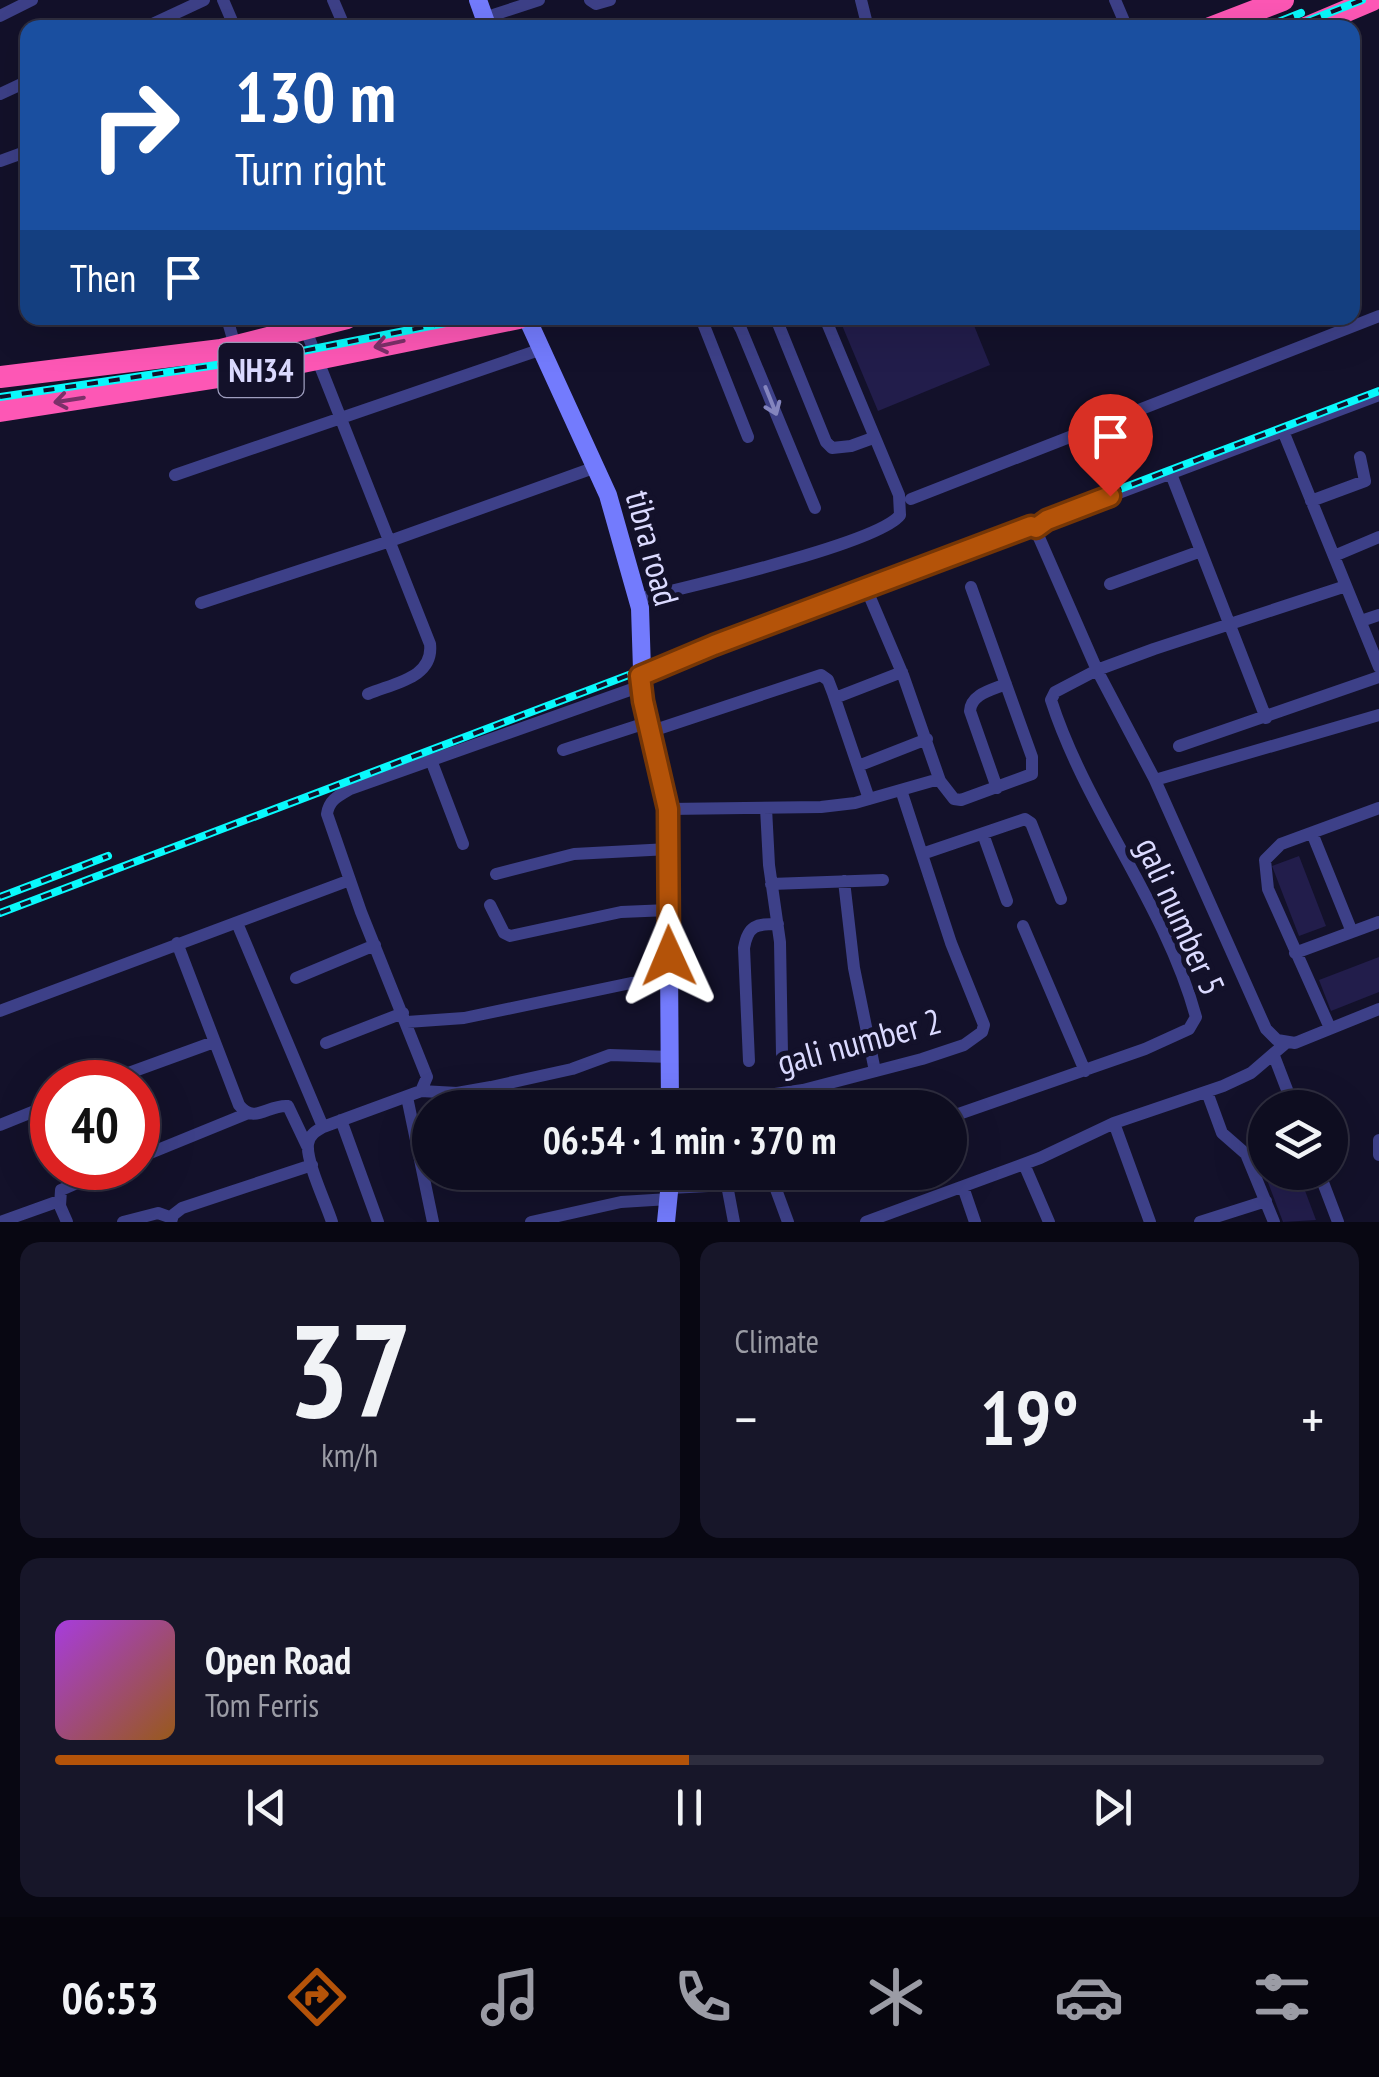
<!DOCTYPE html>
<html lang="en">
<head>
<meta charset="utf-8">
<style>
  :root { --surface:#0e0d20; --page:#171629; --text:#f1f3f6; --muted:#9b9ca5; --line:#2e2d3e; --accent:#b45309 }
  body { margin:0; font-family:"PT Sans Narrow",sans-serif; background:var(--page); color:var(--text); height:100vh; display:flex; flex-direction:column; font-size:38px; white-space:nowrap }
  * { box-sizing:border-box; margin:0 }
  p { font-size:32px; color:var(--muted) }
  .icon { flex:none; width:55px; height:55px; fill:none; stroke:currentColor; stroke-width:2; stroke-linecap:round; stroke-linejoin:round }
  .map { position:relative; height:1222px; overflow:hidden }
  .details { display:flex; flex-direction:column; gap:20px; padding:20px; background:#080712; flex:1 }
  .details>* { flex:none }
  .guide { position:absolute; left:20px; top:20px; width:1340px; height:305px; border-radius:20px; box-shadow:0 10px 40px #0002,0 0 0 2px var(--line); background:#1a4fa0; color:#fff; overflow:hidden }
  .controls { position:absolute; left:1248px; top:1090px; display:grid; gap:20px }
  .controls a { display:grid; place-items:center; width:100px; height:100px; border-radius:50%; background:var(--surface); box-shadow:0 10px 40px #0002,0 0 0 2px var(--line); font-size:50px }
  .speed { position:absolute; left:30px; top:1060px; display:flex; gap:20px; font-size:50px; font-weight:700; text-align:center }
  .speed>* { display:grid; place-content:center; width:130px; height:130px; border-radius:50%; background:var(--surface); box-shadow:0 10px 40px #0002,0 0 0 2px var(--line); line-height:1 }
  .speed .limit { border:15px solid #d22; background:#fff; color:#111 }
  .pin { position:absolute; display:grid; place-items:center; width:85px; height:85px; color:#fff; margin:-102px -42px; border-radius:50% 50% 50% 0; rotate:-45deg; box-shadow:0 0 10px #0007 }
  .pin .icon { rotate:45deg }
  .me { position:absolute; width:110px; margin:-55px; rotate:359deg; stroke-linejoin:round; filter:drop-shadow(0 0 8px #0008) }
  .turn { display:flex; align-items:center; gap:35px; height:210px; padding:0 50px; font-size:45px }
  .turn .icon { width:130px; height:130px; stroke-width:2.5 }
  .turn b { display:block; font-size:70px; line-height:85px }
  .then { display:flex; align-items:center; height:95px; padding:0 50px; background:#0003; gap:20px; font-size:38px }
  .big { font-size:75px; font-weight:700; line-height:1.1 }
  .details .tile { flex:1; display:flex; flex-direction:column; justify-content:center; gap:15px; min-width:0; padding:0 35px; border-radius:20px; background:var(--page) }
  .details .dial { align-items:center; gap:0 }
  .dial b { font-size:130px; line-height:1 }
  .song { display:flex; align-items:center; gap:30px }
  .cover { width:120px; height:120px; border-radius:15px; background:linear-gradient(135deg,hsl(280 70% 55%),hsl(30 70% 35%)) }
  .played { height:10px; border-radius:5px; background:linear-gradient(90deg,var(--accent) 50%,var(--line) 50%) }
  .keys { display:flex; justify-content:space-around; direction:ltr }
  .heat { display:flex; justify-content:space-between; align-items:center; font-size:55px; direction:ltr }
  .details .tiles { flex:1; display:grid; gap:20px; grid-template-columns:1fr 1fr }
  .tile:last-child { grid-column:span 2 }
  .trip { position:absolute; left:412px; top:1090px; width:555px; height:100px; border-radius:50px; background:var(--surface); box-shadow:0 10px 40px #0002,0 0 0 2px var(--line); font-weight:700; line-height:100px; text-align:center }
  .tabs { display:flex; height:160px; justify-content:space-around; align-items:center; background:#06050d; color:var(--muted) }
  .tabs .icon { width:70px; height:70px }
  .tabs .selected { color:var(--accent) }
  .tabs b { font-size:45px; color:var(--text) }
  .map>svg:first-child { display:block }
  .building { fill:#221d4b }
  .lines { fill:none; stroke-linecap:round; stroke-linejoin:round }
  .street { stroke:#3d4088; stroke-width:12 }
  .secondary { stroke:#737bfd; stroke-width:18 }
  .highway { stroke:#fd57b5; stroke-width:22 }
  .rail-casing { stroke:#09f9fc; stroke-width:8 }
  .rail { stroke:#13112a; stroke-width:4; stroke-dasharray:11; stroke-linecap:butt }
  .oneway { stroke:#7c3069 }
  .oneway2 { stroke:#8485be }
  .route-casing { stroke:#753606; stroke-width:25 }
  .route { stroke:#b45309; stroke-width:18 }
  .labels { text-anchor:middle; dominant-baseline:central; stroke-width:10; stroke-linejoin:round; paint-order:stroke }
  .shield { fill:#13112a; stroke:#9f9ebf; stroke-width:2.5 }
  .shield-label { font-size:32px; font-weight:bold; fill:#dbdaff }
  .street-label { font-size:35px; fill:#dbdaff; stroke:#13112a }
</style>
</head>
<body>
<div class="map">
<svg width="1379" height="1222" viewBox="0 0 1379 1222">
  <rect width="100%" height="100%" fill="#13112a"/>
  <!-- building -->
  <path class="building" d="M839,318H971L990,365L878,411Z
    M1299,856L1326,926L1299,936L1272,866Z
    M1379,957V992L1331,1011L1319,980Z
    M1265,1147V1172H1298L1316,1220L1283,1222L1256,1151Z"/>
  <g class="lines">
    <!-- street -->
    <path class="street" d="M223,0L235,28
      M333,0L345,28
      M590,0L596,4L610,0
      M861,0L868,28
      M1115,0L1127,28
      M0,16L32,0
      M484,18L539,0
      M144,28L204,0
      M0,94L28,81
      M0,161L28,151
      M227,318L235,346
      M701,318L748,437
      M727,318L736,320L741,329L815,508
      M777,321L826,442L832,448L851,446L873,438
      M305,328L430,644C434,678 394,683 368,694
      M1283,431L1379,667
      M1171,474L1266,718
      M175,475L542,349
      M911,499L1379,316
      M1311,501L1365,481L1360,457
      M1036,528L1047,520L1379,395
      M1334,556L1379,537
      M1110,584L1201,551
      M866,588L903,675L940,781
      M638,599C683,588 878,544 900,515L899,495L825,318
      M201,603L390,541L596,467
      M1361,621L1379,615
      M640,676L714,645L1034,526L1097,670L1155,780L1266,1029L1277,1040L1295,1043L1379,1009
      M835,698L902,672
      M652,731L821,675L828,680L833,693L869,799
      M1179,746L1379,677
      M563,750L649,722
      M431,760L463,844
      M858,766L927,739
      M1155,780L1379,715
      M997,788L970,711C971,694 992,690 1006,684
      M766,808L769,865L780,942L782,1054
      M668,809L821,807L855,803L932,781H940L954,799L961,800L1032,774V757L971,587
      M1312,833L1352,932
      M983,834L1007,901
      M922,854L1025,819L1031,823L1061,899
      M496,874L574,854L669,849
      M844,881L854,968L875,1071
      M771,884L883,880
      M490,905L504,933L510,936L621,912L669,910
      M237,923L323,1127
      M1023,926L1085,1071
      M177,943L239,1105C255,1125 268,1104 288,1106L307,1146
      M1295,953L1379,922
      M296,978L375,945
      M0,1011L350,880
      M407,1022L464,1018L631,983L670,981
      M1330,1028L1268,889L1265,860L1281,844L1379,808
      M326,1043L403,1013
      M1274,1056L1294,1108
      M749,1061L744,948C748,925 756,924 778,924
      M104,1082L214,1042
      M421,1091L457,1093L491,1087L572,1069L610,1055L671,1057
      M1207,1092L1222,1133L1246,1154L1274,1222
      M407,1097L433,1222
      M670,1102L725,1101L803,1090L922,1059L964,1045L982,1032L984,1025L951,943L901,790
      M950,1117L1145,1049L1189,1029L1196,1017C1165,904 1087,811 1051,700L1055,692L1097,670L1154,649L1346,586
      M341,1120L378,1222
      M1114,1123L1150,1222
      M0,1125L52,1104
      M1379,1140V1155
      M138,1158L246,1114
      M1024,1164L1049,1222
      M1319,1172L1338,1222
      M770,1173L788,1222
      M727,1185L734,1222
      M963,1187L975,1222
      M670,1188L727,1185L772,1172
      M0,1222L59,1201
      M67,1222L60,1206L61,1190L111,1168
      M123,1222L158,1213L172,1218
      M171,1222L173,1215L182,1208L312,1165
      M332,1222C326,1203 306,1162 308,1144C309,1135 316,1131 323,1127L421,1091L427,1077L361,912L327,814C329,800 338,796 350,789L641,686
      M531,1222L621,1202L669,1199
      M866,1222L1040,1158L1114,1123L1223,1086L1251,1073L1286,1043
      M1200,1222L1266,1201"/>
    <!-- secondary -->
    <path class="secondary" d="M478,0L488,28
      M527,318L608,495L640,608L643,701L668,809L670,1108
      M666,1222L671,1172"/>
    <!-- highway -->
    <path class="highway" d="M1210,28L1283,0
      M1306,28L1372,0
      M0,377L221,350L347,318
      M0,411L263,370L519,318"/>
    <!-- rail casing -->
    <g class="rail-casing">
      <path id="rail" d="M1263,28L1301,13
        M1290,28L1362,0
        M0,397L277,356L471,318
        M0,897L108,856
        M0,913L1379,391"/>
    </g>
    <!-- rail -->
    <use href="#rail" class="rail"/>
  </g>
  <!-- one-way arrows -->
  <defs><path id="oneway-shaft" d="M-6 0H5M1.5-3L5.5 0L1.5 3" fill="none" stroke-width="1.6" stroke-linecap="round" stroke-linejoin="round" transform="scale(2.5)"/></defs>
  <g class="oneway">
    <use href="#oneway-shaft" transform="translate(389 344) rotate(168)"/>
    <use href="#oneway-shaft" transform="translate(69 400) rotate(171)"/>
  </g>
  <use class="oneway2" href="#oneway-shaft" transform="translate(771 401) rotate(68)"/>
  <g class="lines">
    <!-- route casing -->
    <g class="route-casing">
      <path id="route" d="M669,956L668,809L643,701L640,676L714,645L1031,526L1036,528L1047,520L1110,496"/>
    </g>
    <!-- route -->
    <use href="#route" class="route"/>
  </g>
  <g class="labels">
    <!-- shield labels -->
    <rect class="shield" x="218.5" y="343" width="85" height="54" rx="8"/>
    <g class="shield-label">
      <text x="261" y="370">NH34</text>
    </g>
    <!-- street labels -->
    <g class="street-label">
      <text transform="translate(653 548) rotate(75)">tibra road</text>
      <text transform="translate(1181 916) rotate(66)">gali number 5</text>
      <text transform="translate(859 1041) rotate(-15)">gali number 2</text>
    </g>
  </g>
</svg>
<div class="controls">
<a><svg class="icon" aria-label="layers" viewBox="0 0 24 24"><path d="M12 4l9 5-9 5-9-5zM3 14l9 5 9-5"/></svg></a>
</div>
<div class="speed"><div class="limit">40</div></div>
<div class="pin" style="left:1110px;top:496px;background:#d93025"><svg class="icon" aria-label="arrive" viewBox="0 0 24 24"><path d="M6 21V4h12l-3 4 3 4H6"/></svg></div>
<svg class="me" style="left:669px;top:956px" viewBox="-20 -20 40 40"><path d="M0-17L14 15 0 8-14 15z" fill="#b45309" stroke="#fff" stroke-width="4"/></svg>
<div class="trip">06:54 · 1 min · 370 m</div>
<div class="guide">
<div class="turn"><svg class="icon" aria-label="right" viewBox="0 0 24 24"><path d="M7 20v-9h11M14 6l5 5-5 5"/></svg><div><b>130 m</b>Turn right</div></div>
<div class="then">Then<svg class="icon" aria-label="arrive" viewBox="0 0 24 24"><path d="M6 21V4h12l-3 4 3 4H6"/></svg></div>
</div>
</div>
<section class="details">
<div class="tiles">
<div class="tile dial"><b>37</b><p>km/h</p></div>
<div class="tile"><p>Climate</p>
<div class="heat"><a>−</a><b class="big">19°</b><a>+</a></div>
</div>
<div class="tile">
<div class="song"><i class="cover"></i><div><b>Open Road</b><p>Tom Ferris</p></div></div>
<div class="played"></div>
<div class="keys"><svg class="icon" aria-label="previous" viewBox="0 0 24 24"><path d="M18 5L8 12l10 7zM5 5v14"/></svg><svg class="icon" aria-label="pause" viewBox="0 0 24 24"><path d="M8 5v14M16 5v14"/></svg><svg class="icon" aria-label="next" viewBox="0 0 24 24"><path d="M6 5l10 7-10 7zM19 5v14"/></svg></div>
</div>
</div>
</section>
<nav class="tabs">
<b>06:53</b>
<svg class="icon selected" aria-label="directions" viewBox="0 0 24 24"><path d="M12 3l9 9-9 9-9-9zM9 14v-3h6M13 9l2 2-2 2"/></svg>
<svg class="icon" aria-label="music" viewBox="0 0 24 24"><path d="M9 18V5l10-2v13"/><circle cx="6" cy="18" r="3"/><circle cx="16" cy="16" r="3"/></svg>
<svg class="icon" aria-label="phone" viewBox="0 0 24 24"><path d="M5 4h4l2 5-3 2q2 4 5 5l2-3 5 2v4C11 20 4 13 5 4z"/></svg>
<svg class="icon" aria-label="climate" viewBox="0 0 24 24"><path d="M12 3v18M4 7l16 10M4 17L20 7"/></svg>
<svg class="icon" aria-label="car" viewBox="0 0 24 24"><path d="M5 17H2v-5l4-1 3-4h7l3 4 3 1v5h-3M9 17h6M6 11h13"/><circle cx="7" cy="17" r="2"/><circle cx="17" cy="17" r="2"/></svg>
<svg class="icon" aria-label="filters" viewBox="0 0 24 24"><path d="M4 7h16M4 17h16"/><circle cx="9" cy="7" r="2"/><circle cx="15" cy="17" r="2"/></svg>
</nav>
</body>
</html>
